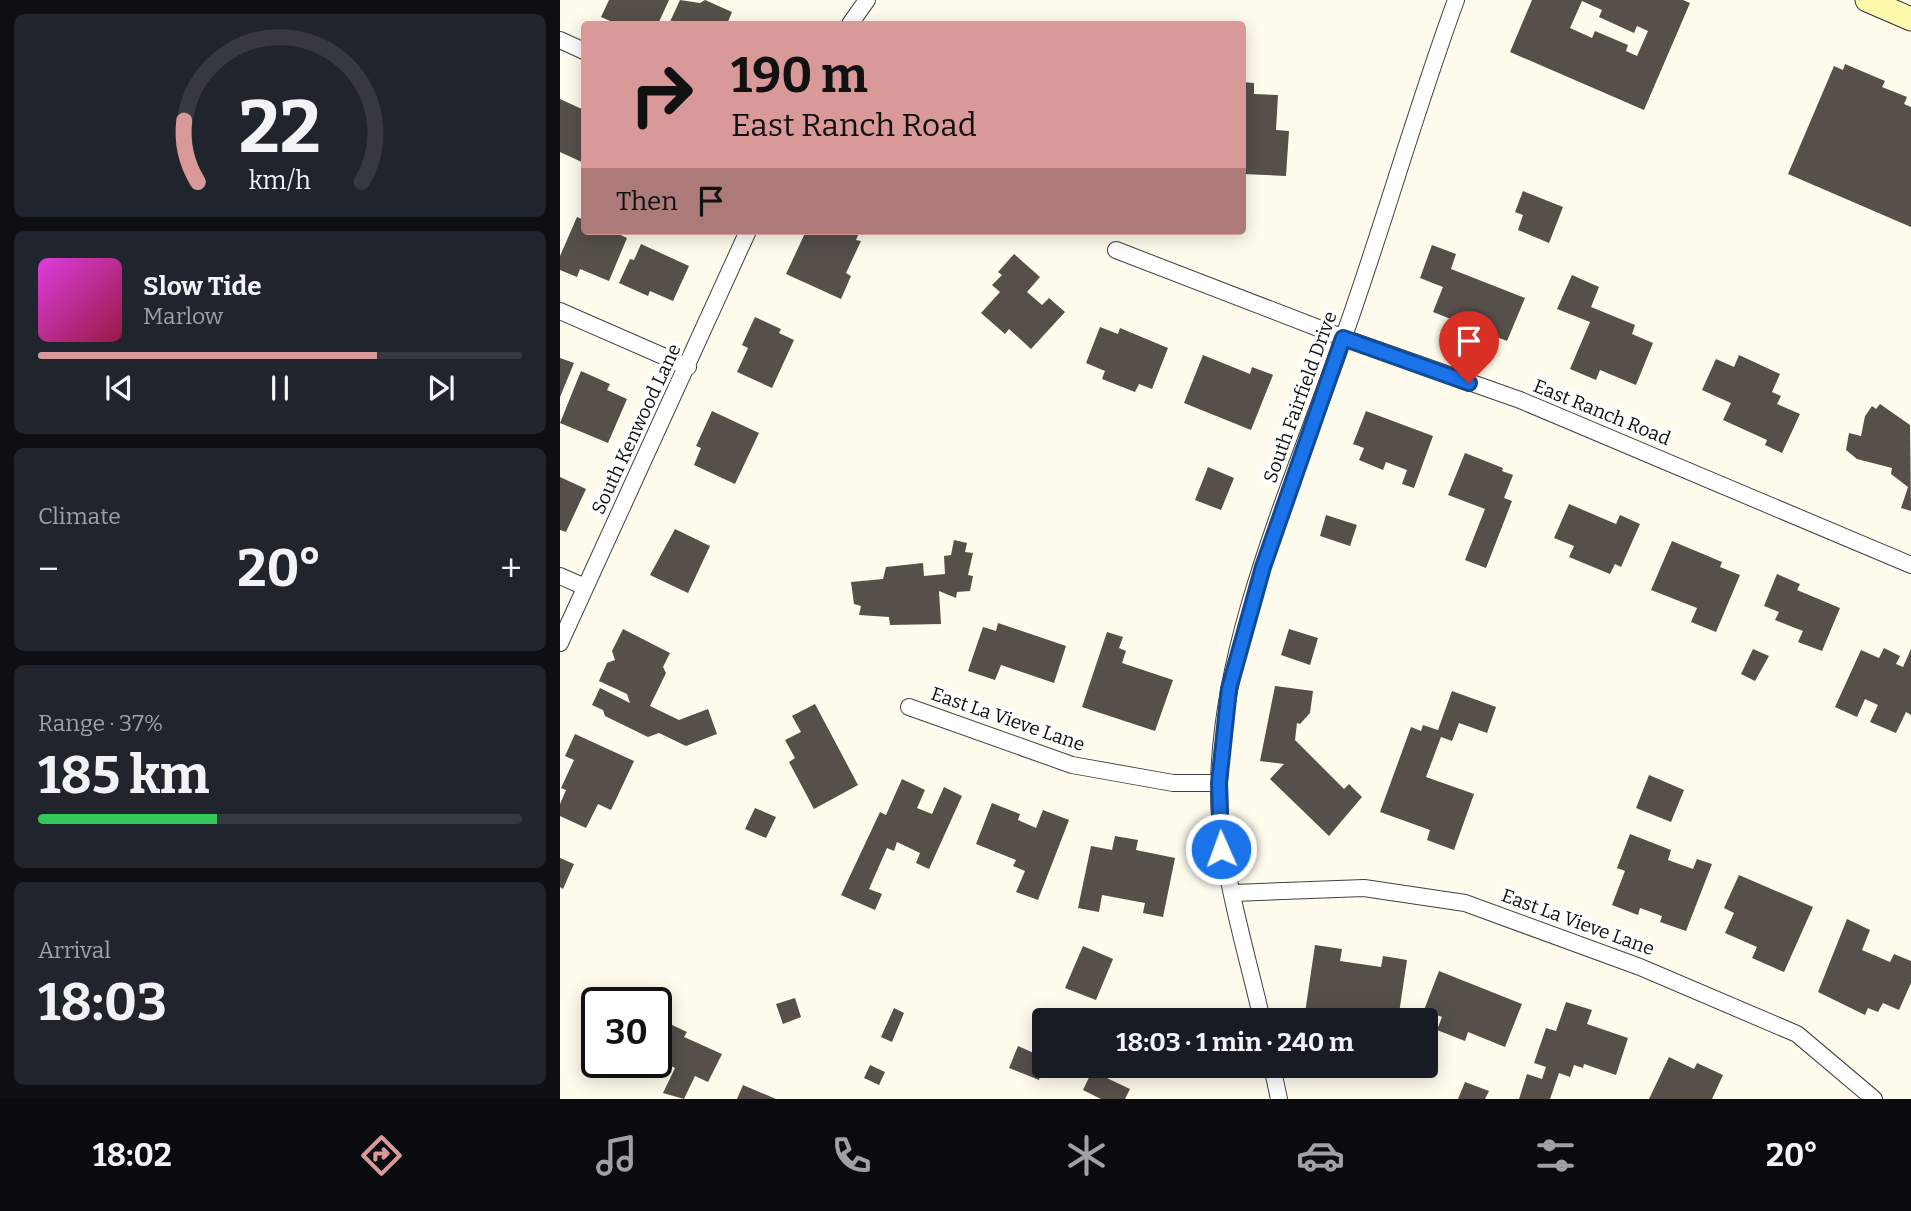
<!DOCTYPE html>
<html lang="en">
<head>
<meta charset="utf-8">
<style>
  :root { --surface:#171b24; --page:#20242c; --text:#f1f3f6; --muted:#9ea1a6; --line:#363941; --accent:#d99999 }
  body { margin:0; font-family:Bitter,serif; background:var(--page); color:var(--text); height:100vh; display:flex; flex-direction:column; font-size:26px; white-space:nowrap }
  * { box-sizing:border-box; margin:0 }
  p { font-size:23px; color:var(--muted) }
  .icon { flex:none; width:38px; height:38px; fill:none; stroke:currentColor; stroke-width:2; stroke-linecap:round; stroke-linejoin:round }
  .map { position:relative; flex:1; overflow:hidden }
  .drawer { display:flex; flex-direction:column; gap:14px; padding:14px; background:#0d0f14; width:560px }
  .drawer>* { flex:none }
  .banner { position:absolute; left:21px; top:21px; width:665px; height:214px; border-radius:7px; box-shadow:0 4px 18px #0003; background:#d99999; color:#111; overflow:hidden }
  .speed { position:absolute; left:21px; top:987px; display:flex; gap:14px; font-size:35px; font-weight:700; text-align:center }
  .speed>* { display:grid; place-content:center; width:91px; height:91px; border-radius:50%; background:var(--surface); box-shadow:0 4px 18px #0003; line-height:1 }
  .speed .limit { border:4px solid #111; border-radius:10px; background:#fff; color:#111 }
  .pin { position:absolute; display:grid; place-items:center; width:60px; height:60px; color:#fff; margin:-72px -30px; border-radius:50% 50% 50% 0; rotate:-45deg; box-shadow:0 0 7px #0007 }
  .pin .icon { rotate:45deg }
  .me { position:absolute; width:77px; margin:-38px; rotate:358deg; stroke-linejoin:round; filter:drop-shadow(0 0 5px #0008) }
  .turn { display:flex; align-items:center; gap:24px; height:147px; padding:0 35px; font-size:32px }
  .turn .icon { width:91px; height:91px; stroke-width:2.5 }
  .turn b { display:block; font-size:49px; line-height:60px }
  .then { display:flex; align-items:center; height:66px; padding:0 35px; background:#0003; gap:14px; font-size:26px }
  .big { font-size:52px; font-weight:700; line-height:1.1 }
  .drawer .card { flex:1; display:flex; flex-direction:column; justify-content:center; gap:10px; min-width:0; padding:0 24px; border-radius:10px; background:var(--page) }
  .drawer .dial { align-items:center; gap:0 }
  .dial svg { height:182px; overflow:visible; fill:none; stroke:var(--line); stroke-width:7; stroke-linecap:round; text-anchor:middle }
  .dial text { fill:var(--text); stroke:none }
  .song { display:flex; align-items:center; gap:21px }
  .cover { width:84px; height:84px; border-radius:10px; background:linear-gradient(135deg,hsl(300 70% 55%),hsl(340 70% 35%)) }
  .played { height:7px; border-radius:4px; background:linear-gradient(90deg,var(--accent) 70%,var(--line) 70%) }
  .keys { display:flex; justify-content:space-around; direction:ltr }
  .heat { display:flex; justify-content:space-between; align-items:center; font-size:38px; direction:ltr }
  .charge { height:10px; border-radius:5px; background:linear-gradient(90deg,#34c759 37%,var(--line) 0) }
  .trip { position:absolute; left:472px; top:1008px; width:406px; height:70px; border-radius:7px; background:var(--surface); box-shadow:0 4px 18px #0003; font-weight:700; line-height:70px; text-align:center }
  .tab-bar { display:flex; height:112px; justify-content:space-around; align-items:center; background:#090b0e; color:var(--muted) }
  .tab-bar .icon { width:49px; height:49px }
  .tab-bar .selected { color:var(--accent) }
  .tab-bar b { font-size:32px; color:var(--text) }
  main { display:flex; flex:1; min-height:0 }
  .map>svg:first-child { display:block }
  .building { fill:#564f4a; fill-rule:evenodd }
  .lines { fill:none; stroke-linecap:round; stroke-linejoin:round }
  .street-casing { stroke:#414141; stroke-width:18 }
  .secondary-casing { stroke:#303030; stroke-width:25 }
  .street { stroke:#fff; stroke-width:16 }
  .secondary { stroke:#fdf9ab; stroke-width:23 }
  .route-casing { stroke:#114b97; stroke-width:18 }
  .route { stroke:#1a73e8; stroke-width:12 }
  .labels { text-anchor:middle; dominant-baseline:central; stroke-width:7; stroke-linejoin:round; paint-order:stroke }
  .street-label { font-size:19px; fill:#0e0e0e; stroke:#fff }
</style>
</head>
<body>
<main>
<section class="drawer">
<div class="card dial"><svg viewBox="0 0 100 80">
<path d="M14 69A42 42 0 1 1 86 69"/>
<path d="M14 69A42 42 0 0 1 8 42" stroke="#d99999"/>
<text x="50" y="56" font-size="32" font-weight="700">22</text>
<text x="50" y="72" font-size="11">km/h</text>
</svg></div>
<div class="card">
<div class="song"><i class="cover"></i><div><b>Slow Tide</b><p>Marlow</p></div></div>
<div class="played"></div>
<div class="keys"><svg class="icon" aria-label="previous" viewBox="0 0 24 24"><path d="M18 5L8 12l10 7zM5 5v14"/></svg><svg class="icon" aria-label="pause" viewBox="0 0 24 24"><path d="M8 5v14M16 5v14"/></svg><svg class="icon" aria-label="next" viewBox="0 0 24 24"><path d="M6 5l10 7-10 7zM19 5v14"/></svg></div>
</div>
<div class="card"><p>Climate</p>
<div class="heat"><a>−</a><b class="big">20°</b><a>+</a></div>
</div>
<div class="card"><p>Range · 37%</p><b class="big">185 km</b><div class="charge"></div></div>
<div class="card"><p>Arrival</p><b class="big">18:03</b></div>
</section>
<div class="map">
<svg width="1351" height="1099" viewBox="0 0 1351 1099">
  <rect width="100%" height="100%" fill="#fffcee"/>
  <!-- building -->
  <path class="building" d="M49,0H109L98,24H57L41,17Z
    M120,0L140,3L145,0L172,12L167,24H109Z
    M972,0H1123L1130,3L1084,110L950,52ZM1022,1L1042,10L1039,17L1074,33L1077,26L1088,31L1077,56L1066,51L1068,45L1035,31L1032,38L1010,28Z
    M1285,64L1325,81L1322,87L1347,97L1344,104L1351,107V227L1228,174L1274,66L1283,70Z
    M682,82L694,83V94L718,95L716,130L729,131L726,176L682,174Z
    M0,99L24,110V163L0,152Z
    M963,191L1003,207L989,243L958,230L963,215L955,212Z
    M17,217L24,220V231H52L67,238L49,281L20,269L17,277L0,270V256Z
    M246,231H300L296,240L301,241L286,273L291,276L281,299L226,274Z
    M81,244L129,266L113,301L90,291L88,296L59,283L70,259L74,260Z
    M872,245L896,254L891,269L965,298L947,341L873,312L883,287L860,278Z
    M454,254L480,277L467,292L482,305L489,298L505,312L471,349L449,329L445,334L421,313L440,292L432,285L442,275L438,272Z
    M1012,275L1039,287L1031,307L1075,325L1072,334L1093,343L1076,385L1040,370L1036,380L1010,369L1030,322L997,309Z
    M195,317L221,329L219,333L234,340L212,388L177,372L188,348L182,345Z
    M540,327L558,334L560,328L608,348L592,389L579,384L575,392L542,379L545,371L526,363Z
    M643,355L690,374L692,367L713,375L691,430L624,403Z
    M1179,355L1220,374L1212,392L1221,396L1217,404L1240,414L1222,453L1205,445L1207,440L1163,420L1171,403L1142,390L1156,359L1174,367Z
    M0,358L14,363L0,397Z
    M21,371L50,384L47,390L67,399L48,443L0,423Z
    M1320,404L1350,425L1351,511L1341,508L1348,487L1331,474L1332,468L1297,459L1286,450L1289,433L1301,436L1305,416L1312,406L1316,409Z
    M152,411L199,433L175,484L134,465L141,448L136,446Z
    M806,411L873,436L854,488L842,484L847,470L826,462L823,470L799,460L804,448L793,444Z
    M905,453L943,468L942,471L953,475L944,498L952,501L926,568L905,560L925,509L888,495Z
    M648,467L674,478L661,510L635,500Z
    M0,477L26,489L6,532L0,530Z
    M1009,504L1056,524L1060,515L1080,524L1061,567L1055,564L1050,574L1009,557L1014,546L994,538Z
    M766,515L797,525L790,546L760,536Z
    M115,529L150,546L128,593L90,575Z
    M394,540L407,543L405,552L413,553L408,575L413,576L410,591L397,592L396,598L379,591L381,624L330,625L329,617L299,615L301,606L294,604L291,582L323,579L326,567L363,563L364,576L385,574L384,556L391,555Z
    M1112,541L1162,562L1160,567L1180,575L1156,632L1131,622L1137,608L1091,590Z
    M1217,574L1240,584L1237,590L1280,608L1262,651L1238,642L1243,631L1215,620L1219,612L1204,606Z
    M438,623L506,646L494,683L441,665L435,680L408,671L423,627L436,631Z
    M63,629L110,653L103,667L106,673L90,706L119,720L148,709L157,734L126,746L99,733L88,737L45,716L43,710L32,705L40,688L70,703L67,694L39,681L47,663L55,660L52,651Z
    M729,629L758,638L750,665L721,655Z
    M547,632L563,637L559,648L566,651L562,663L613,680L595,731L522,707Z
    M1324,648L1340,656L1336,664L1343,667L1351,649V715L1346,712L1336,733L1310,722L1318,705L1305,699L1297,717L1275,707L1301,650L1319,658Z
    M1193,649L1209,656L1195,681L1181,674Z
    M715,686L753,691L750,713L740,724L737,723L735,740L784,789L789,784L802,797L769,836L710,779L724,764L700,761Z
    M892,691L936,707L927,733L899,723L892,741L881,737L866,777L914,794L894,850L867,840L870,830L820,812L851,727L861,731L863,725L878,730Z
    M255,704L298,785L254,809L229,762L235,758L225,740L241,732L232,716Z
    M15,734L74,761L51,810L38,804L26,828L0,816V804L6,790L1,788L14,760L5,756Z
    M1089,775L1124,790L1111,822L1076,808Z
    M342,779L365,790L357,808L372,814L384,787L402,796L369,869L356,863L360,853L337,842L334,851L327,848L309,889L322,894L315,910L281,895L320,812L326,815Z
    M432,803L460,814L458,820L476,828L483,810L509,820L478,900L456,892L465,871L453,866L456,860L416,844Z
    M195,808L216,817L206,838L185,829Z
    M1070,834L1111,850L1108,860L1133,869L1137,859L1152,864L1126,931L1100,922L1102,916L1080,908L1078,915L1052,905L1065,871L1057,868Z
    M555,836L578,840L576,850L615,858L603,917L583,913L585,903L542,895L539,912L518,908L531,846L552,850Z
    M0,858L14,864L3,889L0,887Z
    M1179,875L1253,907L1224,972L1192,958L1197,947L1165,933L1174,913L1164,908Z
    M1287,919L1310,930L1302,950L1330,962L1334,954L1351,961V983L1339,1010L1323,1003L1318,1012L1308,1008L1305,1015L1258,992Z
    M755,945L782,949L780,961L821,967L823,956L847,960L838,1020L769,1009L768,1017L745,1013Z
    M523,946L553,959L536,1000L505,988Z
    M879,971L962,1004L945,1047L908,1032L905,1041L877,1030L882,1017L864,1010Z
    M235,998L241,1017L223,1024L216,1004Z
    M1006,1002L1032,1010L1027,1024L1068,1038L1056,1075L1024,1064L1023,1068L1014,1065L1010,1077L999,1073L990,1099H959L967,1074L982,1079L986,1067L974,1063L986,1028L996,1031Z
    M334,1008L344,1013L332,1042L321,1037Z
    M106,1022L127,1032L124,1037L162,1054L148,1082L135,1076L124,1099L103,1093L115,1068L96,1059V1042Z
    M458,1046L485,1058L479,1080L449,1068Z
    M1109,1057L1134,1069L1137,1063L1163,1075L1152,1099H1089Z
    M310,1065L325,1072L319,1085L304,1078Z
    M532,1071L570,1089L565,1099H541L523,1090Z
    M905,1082L929,1091L925,1099H898Z
    M183,1085L216,1099H177Z"/>
  <g class="lines">
    <!-- street casing -->
    <g class="street-casing">
      <path id="street" d="M290,24L307,0
        M0,40L24,51
        M556,250L784,338L960,400L1351,565
        M0,311L128,367
        M0,576L25,587
        M0,643L188,231
        M349,707L512,765L613,783H659
        M674,893L804,888L905,903L1080,967L1237,1034L1314,1099
        M702,1020C685,944 658,863 659,785C661,638 735,477 783,339C823,227 855,112 896,0
        M712,1066L719,1099"/>
    </g>
    <!-- secondary casing -->
    <g class="secondary-casing">
      <path id="secondary" d="M1307,0L1351,19"/>
    </g>
    <!-- street -->
    <use href="#street" class="street"/>
    <!-- secondary -->
    <use href="#secondary" class="secondary"/>
  </g>
  <g class="lines">
    <!-- route casing -->
    <g class="route-casing">
      <path id="route" d="M661,849L659,783L669,689L703,567L783,338L909,383"/>
    </g>
    <!-- route -->
    <use href="#route" class="route"/>
  </g>
  <g class="labels">
    <!-- street labels -->
    <g class="street-label">
      <text transform="translate(740 397) rotate(-70)">South Fairfield Drive</text>
      <text transform="translate(1042 412) rotate(22)">East Ranch Road</text>
      <text transform="translate(76 429) rotate(-65)">South Kenwood Lane</text>
      <text transform="translate(448 719) rotate(19)">East La Vieve Lane</text>
      <text transform="translate(1018 922) rotate(20)">East La Vieve Lane</text>
    </g>
  </g>
</svg>
<div class="speed"><div class="limit">30</div></div>
<div class="pin" style="left:909px;top:383px;background:#d93025"><svg class="icon" aria-label="arrive" viewBox="0 0 24 24"><path d="M6 21V4h12l-3 4 3 4H6"/></svg></div>
<svg class="me" style="left:661px;top:849px" viewBox="-20 -20 40 40"><circle r="17" fill="#1a73e8" stroke="#fff" stroke-width="3"/><path d="M0-11L8 9 0 5-8 9z" fill="#fff"/></svg>
<div class="trip">18:03 · 1 min · 240 m</div>
<div class="banner">
<div class="turn"><svg class="icon" aria-label="right" viewBox="0 0 24 24"><path d="M7 20v-9h11M14 6l5 5-5 5"/></svg><div><b>190 m</b>East Ranch Road</div></div>
<div class="then">Then<svg class="icon" aria-label="arrive" viewBox="0 0 24 24"><path d="M6 21V4h12l-3 4 3 4H6"/></svg></div>
</div>
</div>
</main>
<nav class="tab-bar">
<b>18:02</b>
<svg class="icon selected" aria-label="directions" viewBox="0 0 24 24"><path d="M12 3l9 9-9 9-9-9zM9 14v-3h6M13 9l2 2-2 2"/></svg>
<svg class="icon" aria-label="music" viewBox="0 0 24 24"><path d="M9 18V5l10-2v13"/><circle cx="6" cy="18" r="3"/><circle cx="16" cy="16" r="3"/></svg>
<svg class="icon" aria-label="phone" viewBox="0 0 24 24"><path d="M5 4h4l2 5-3 2q2 4 5 5l2-3 5 2v4C11 20 4 13 5 4z"/></svg>
<svg class="icon" aria-label="climate" viewBox="0 0 24 24"><path d="M12 3v18M4 7l16 10M4 17L20 7"/></svg>
<svg class="icon" aria-label="car" viewBox="0 0 24 24"><path d="M5 17H2v-5l4-1 3-4h7l3 4 3 1v5h-3M9 17h6M6 11h13"/><circle cx="7" cy="17" r="2"/><circle cx="17" cy="17" r="2"/></svg>
<svg class="icon" aria-label="filters" viewBox="0 0 24 24"><path d="M4 7h16M4 17h16"/><circle cx="9" cy="7" r="2"/><circle cx="15" cy="17" r="2"/></svg>
<b>20°</b>
</nav>
</body>
</html>
